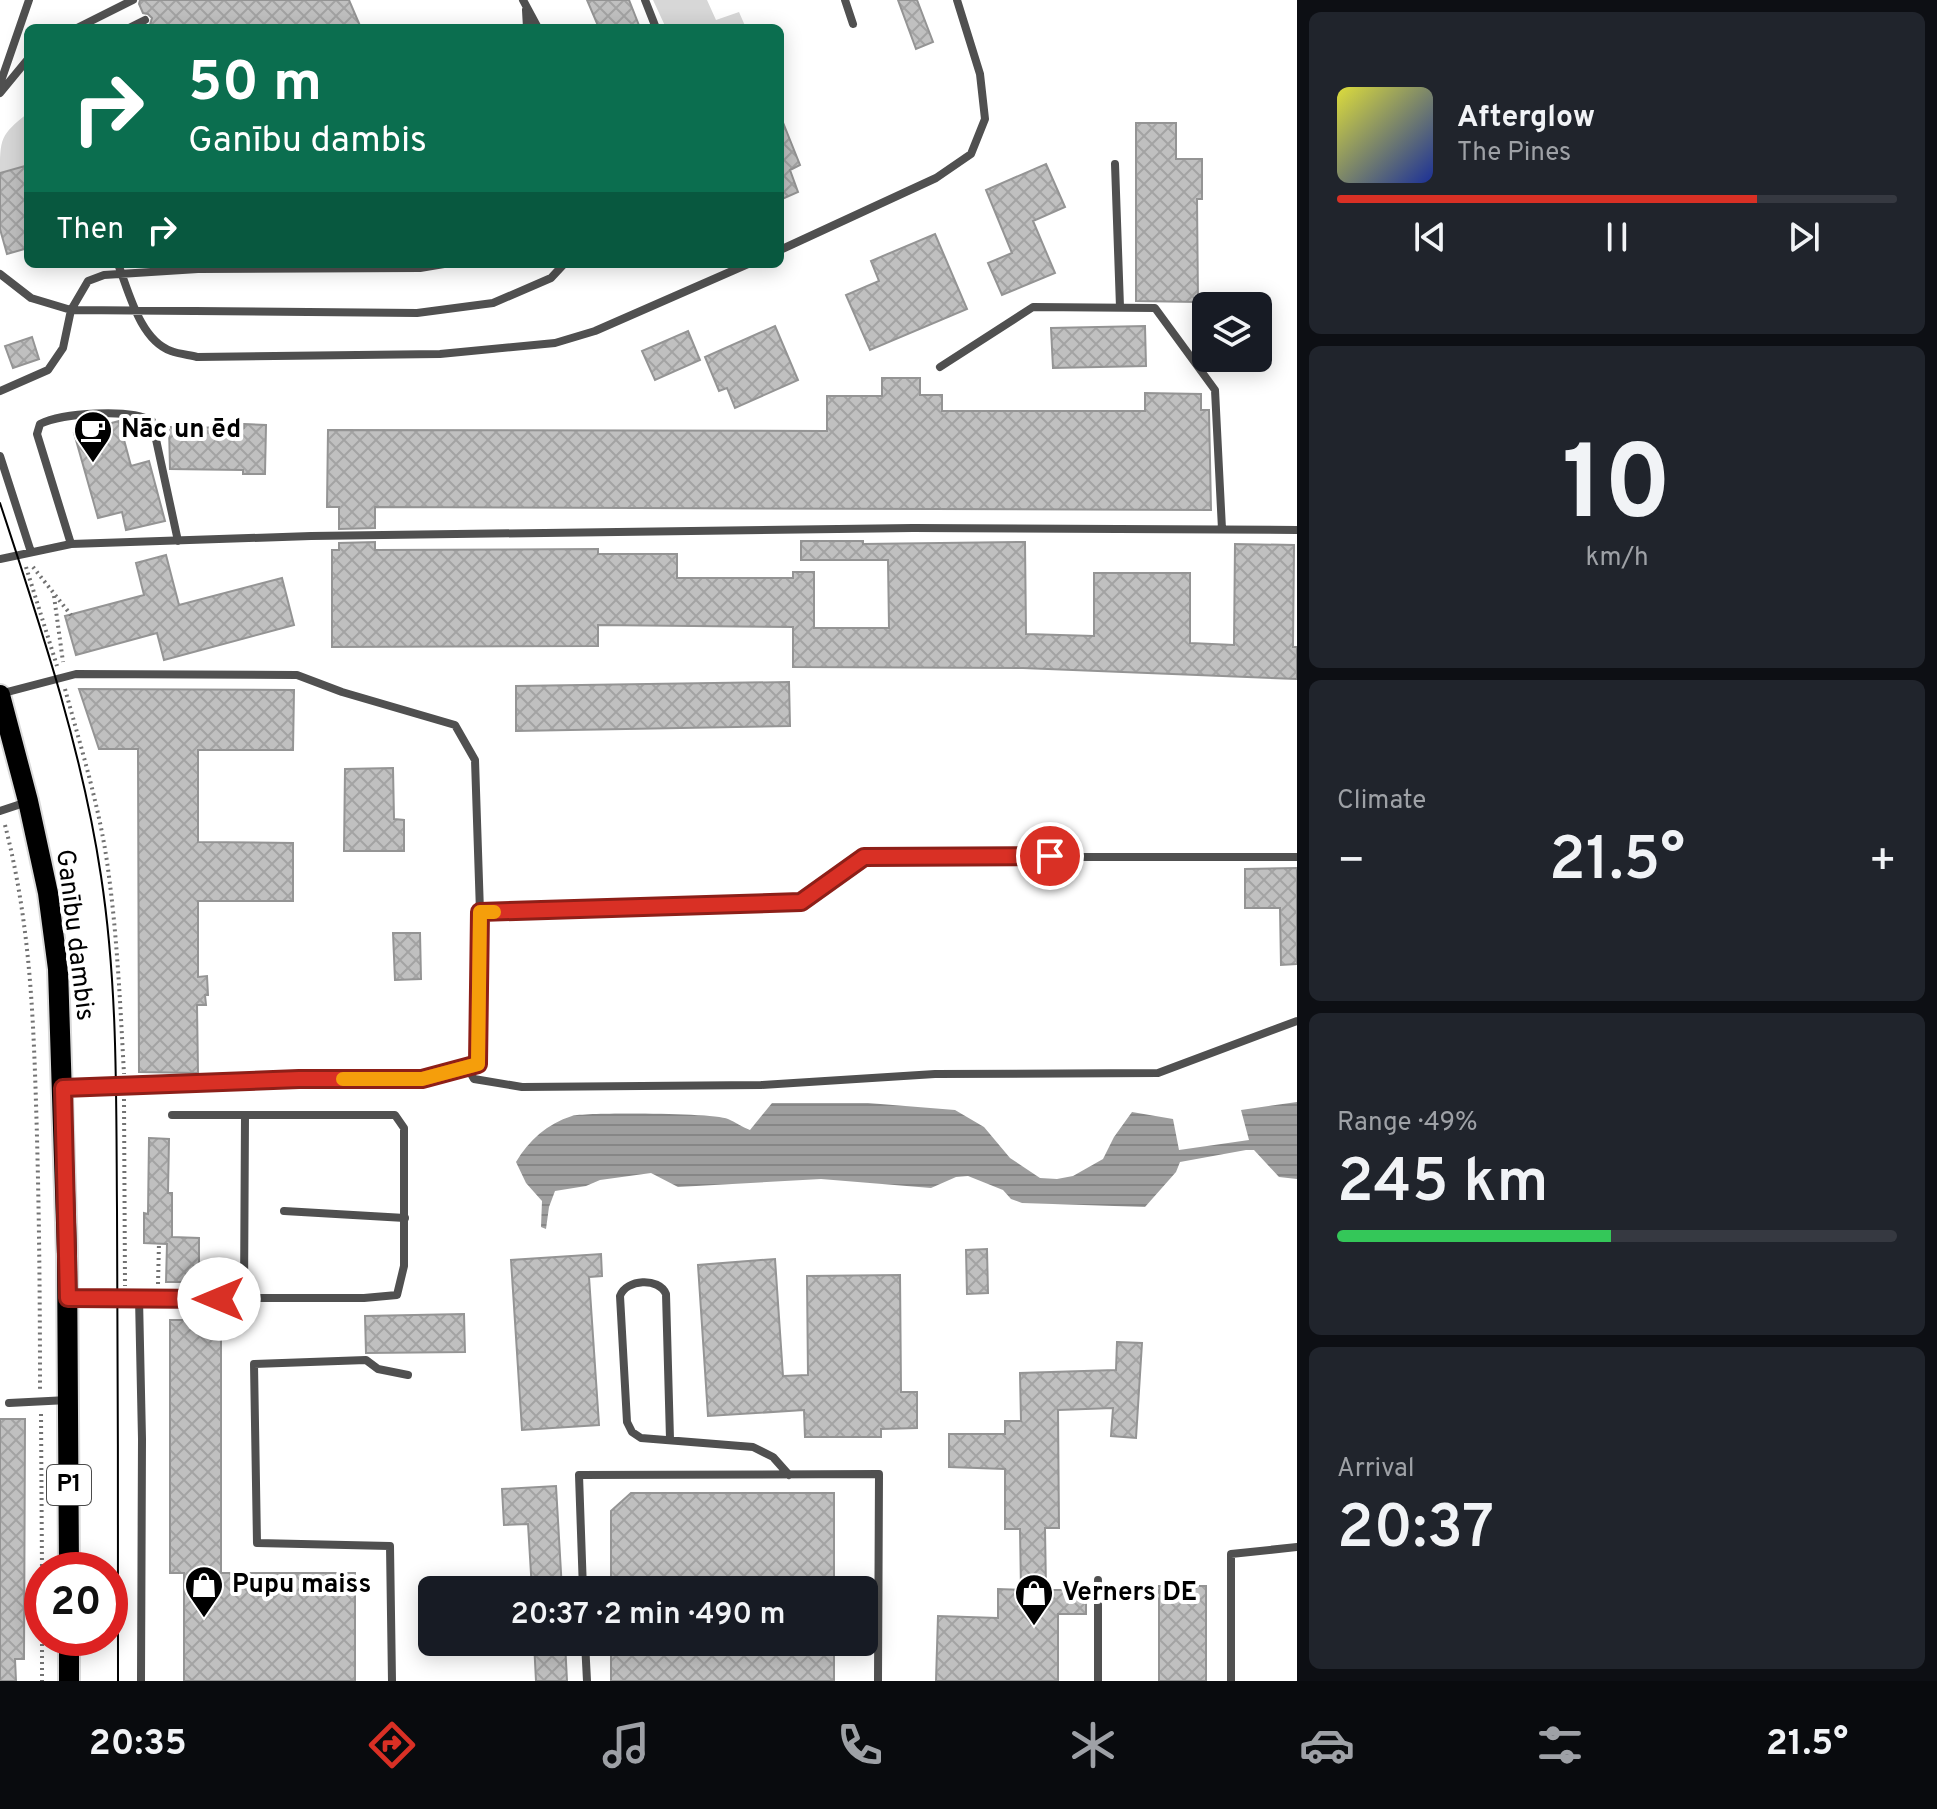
<!DOCTYPE html>
<html lang="en">
<head>
<meta charset="utf-8">
<style>
  :root { --surface:#171b24; --page:#20242c; --text:#f1f3f6; --muted:#9ea1a6; --line:#363941; --accent:#d93025 }
  body { margin:0; font-family:Overpass,sans-serif; background:var(--page); color:var(--text); height:100vh; display:flex; flex-direction:column; font-size:30px; white-space:nowrap }
  * { box-sizing:border-box; margin:0 }
  p { font-size:26px; color:var(--muted) }
  .icon { flex:none; width:44px; height:44px; fill:none; stroke:currentColor; stroke-width:2; stroke-linecap:round; stroke-linejoin:round }
  .map { position:relative; flex:1; overflow:hidden }
  .panel { display:flex; flex-direction:column; gap:12px; padding:12px; background:#0d0f14; width:640px }
  .panel>* { flex:none }
  .hud { position:absolute; left:24px; top:24px; width:760px; height:244px; border-radius:12px; box-shadow:0 4px 20px #0003; background:#0b6e4f; color:#fff; overflow:hidden }
  .tools { position:absolute; left:1192px; top:292px; display:grid; gap:16px }
  .tools a { display:grid; place-items:center; width:80px; height:80px; border-radius:12px; background:var(--surface); box-shadow:0 4px 20px #0003; font-size:40px }
  .speed { position:absolute; left:24px; top:1552px; display:flex; gap:16px; font-size:40px; font-weight:700; text-align:center }
  .speed>* { display:grid; place-content:center; width:104px; height:104px; border-radius:50%; background:var(--surface); box-shadow:0 4px 20px #0003; line-height:1 }
  .speed .limit { border:12px solid #d22; background:#fff; color:#111 }
  .pin { position:absolute; display:grid; place-items:center; width:68px; height:68px; color:#fff; margin:-34px; border:4px solid #fff; border-radius:50%; box-shadow:0 2px 8px #0007 }
  .me { position:absolute; width:88px; margin:-44px; rotate:270deg; stroke-linejoin:round; filter:drop-shadow(0 0 6px #0008) }
  .turn { display:flex; align-items:center; gap:28px; height:168px; padding:0 32px; font-size:36px }
  .turn .icon { width:104px; height:104px; stroke-width:2.5 }
  .turn b { display:block; font-size:56px; line-height:68px }
  .then { display:flex; align-items:center; height:76px; padding:0 32px; background:#0003; gap:16px; font-size:30px }
  .big { font-size:60px; font-weight:600; line-height:1.1 }
  .panel .widget { flex:1; display:flex; flex-direction:column; justify-content:center; gap:12px; min-width:0; padding:0 28px; border-radius:12px; background:var(--page) }
  .panel .dial { align-items:center; gap:0 }
  .dial b { font-size:104px; line-height:1 }
  .song { display:flex; align-items:center; gap:24px }
  .cover { width:96px; height:96px; border-radius:12px; background:linear-gradient(135deg,hsl(60 70% 55%),hsl(230 70% 35%)) }
  .played { height:8px; border-radius:4px; background:linear-gradient(90deg,var(--accent) 75%,var(--line) 75%) }
  .keys { display:flex; justify-content:space-around; direction:ltr }
  .heat { display:flex; justify-content:space-between; align-items:center; font-size:44px; direction:ltr }
  .charge { height:12px; border-radius:6px; background:linear-gradient(90deg,#34c759 49%,var(--line) 0) }
  .trip { position:absolute; left:418px; top:1576px; width:460px; height:80px; border-radius:12px; background:var(--surface); box-shadow:0 4px 20px #0003; font-weight:600; line-height:80px; text-align:center }
  .menu { display:flex; height:128px; justify-content:space-around; align-items:center; background:#090b0e; color:var(--muted) }
  .menu .icon { width:56px; height:56px }
  .menu .on { color:var(--accent) }
  .menu b { font-size:36px; color:var(--text) }
  main { display:flex; flex:1; min-height:0 }
  .map>svg:first-child { display:block }
  .green { fill:#d7d7d7 }
  .water { fill:url(#water-rules) }
  .building { fill:url(#building-cross-hatch); stroke:#949494; stroke-width:2 }
  .lines { fill:none; stroke-linecap:round; stroke-linejoin:round }
  .primary-casing { stroke:#dbdbdb; stroke-width:24 }
  .path { stroke:#727272; stroke-width:4; stroke-dasharray:2 4; stroke-linecap:butt }
  .service { stroke:#505050; stroke-width:8 }
  .primary { stroke:#000; stroke-width:20 }
  .tram { stroke:#000; stroke-width:2 }
  .route-casing { stroke:#8d1f18; stroke-width:20 }
  .route { stroke:#d93025; stroke-width:14 }
  .slow { stroke:#f59e0b; stroke-width:14 }
  .labels { text-anchor:middle; dominant-baseline:central; stroke-width:8; stroke-linejoin:round; paint-order:stroke }
  .shield { fill:#fff; stroke:#4c4c4c; stroke-width:2 }
  .shield-label { font-size:24px; font-weight:bold; fill:#000 }
  .poi-label { font-size:26px; font-weight:bold; fill:#000; stroke:#fff; text-anchor:start }
  .street-label { font-size:26px; fill:#000; stroke:#fff }
</style>
</head>
<body>
<main>
<div class="map">
<svg width="1297" height="1681" viewBox="0 0 1297 1681">
  <defs>
    <pattern id="water-rules" width="6" height="5" patternUnits="userSpaceOnUse" patternTransform="scale(2)"><rect width="6" height="5" fill="#9e9e9e"/><path d="M0 2.5h6" fill="none" stroke="#868686"/></pattern>
    <pattern id="building-cross-hatch" width="8" height="8" patternUnits="userSpaceOnUse" patternTransform="scale(2)"><rect width="8" height="8" fill="#c0c0c0"/><path d="M0 0l8 8M0 8l8-8" fill="none" stroke="#a3a3a3"/></pattern>
  </defs>
  <rect width="100%" height="100%" fill="#fff"/>
  <!-- green -->
  <path class="green" d="M653,0H707L716,20L739,12L746,28H666Z
    M28,113V177L25,166L0,173C0,139 0,135 28,113Z"/>
  <!-- water -->
  <path class="water" d="M1297,1102V1179L1279,1177L1254,1150H1246L1180,1162L1176,1172L1145,1207L1022,1203L1011,1199L1003,1190L968,1176L956,1177L931,1188L821,1179L678,1187L651,1173L600,1180L586,1186L555,1191L549,1207L546,1229L541,1227L542,1201L526,1183L516,1162C529,1140 547,1124 572,1116C587,1112 714,1113 728,1119C735,1122 742,1127 750,1130L772,1103H868L955,1110L984,1127L1010,1158L1040,1178L1057,1179L1073,1176L1103,1159L1114,1137L1132,1112L1173,1119L1179,1150L1249,1140L1241,1110Z"/>
  <!-- building -->
  <path class="building" d="M140,0H349L361,28H149L152,18L148,14L143,13L139,4Z
    M587,0H629L640,28H599Z
    M898,0H917L933,42L916,49Z
    M780,115L800,165L790,170L798,192L780,200Z
    M1136,123H1176V159H1202V199H1197L1198,302L1136,301Z
    M1046,164L1065,207L1033,221L1055,273L1002,295L988,263L1012,253L986,190Z
    M25,166L28,177V248L7,254L0,229V173Z
    M935,234L967,309L870,350L846,295L879,281L871,261Z
    M775,326L798,380L735,408L727,388L719,391L705,357Z
    M1145,326L1146,366L1053,368L1051,328Z
    M688,331L700,360L655,380L642,351Z
    M32,337L39,359L13,368L5,346Z
    M882,378H920V395H942V411H1145V393L1201,394V410H1209L1211,510L375,507V528L339,529V507H327L328,430L827,431V396H882Z
    M119,421L131,466L149,461L165,521L126,530L122,512L98,518L74,433Z
    M244,424L266,425L265,474H243V470L170,469L169,427L244,428Z
    M801,541H863V544L1025,542L1026,634L1094,636V573H1190V643L1234,645L1235,544L1294,545L1293,647H1297V679L1023,668L793,667V627L598,625V646L332,647V550H339V543L375,542V550L598,549V554H677V578H793V572H814V628H889L888,560H801Z
    M166,555L179,605L282,578L294,625L164,660L157,633L76,655L65,616L144,595L136,563Z
    M789,682L790,726L516,731V686Z
    M79,689L294,690L293,750H198V842L293,843V901H198V977L207,976L208,995H205L206,1005H197L198,1073L139,1072L138,749H99Z
    M393,768L394,819L404,820V851H344L345,769Z
    M1297,868V964L1281,965L1280,908H1245V869Z
    M393,933H420L421,979L395,980Z
    M149,1138L169,1139L168,1193H172V1237L199,1238V1282H166L167,1244L144,1243V1213L148,1214Z
    M987,1249L988,1293L967,1294L966,1250Z
    M601,1254L602,1276L589,1277L599,1425L522,1430L511,1260Z
    M775,1259L783,1376L808,1375L807,1276L900,1275L901,1392H917V1428L881,1429V1437H805L804,1410L708,1416L698,1265Z
    M464,1314L465,1352L366,1353L365,1316Z
    M170,1320H221V1573H355V1681H184V1573H170Z
    M1117,1342L1142,1343L1136,1438L1111,1436L1113,1408L1058,1410L1059,1528H1045L1046,1590H1086V1614H1058V1681H936L938,1616L998,1618V1589L1021,1590L1020,1529H1005V1469L949,1467V1434H1005V1421H1021L1020,1373L1116,1370Z
    M0,1419H25L24,1659H15L16,1681H0Z
    M556,1486L562,1590H532L528,1524L504,1525L502,1489Z
    M631,1493H834V1590H611V1511Z
    M1159,1586H1206V1681H1159Z
    M534,1642H565L567,1681H536Z
    M611,1642H834V1681H611Z"/>
  <g class="lines">
    <!-- primary casing -->
    <g class="primary-casing">
      <path id="primary" d="M0,695L28,801L48,893L58,969L67,1254L69,1570
        M69,1638V1681"/>
    </g>
    <!-- path -->
    <path class="path" d="M26,567L57,666
      M33,567L71,615
      M54,596L63,662
      M65,689C80,744 97,799 106,855C117,928 120,1001 124,1074
      M5,825C29,919 33,1006 36,1103C39,1198 40,1294 40,1390
      M124,1099L125,1286
      M158,1284L159,1243
      M41,1414L42,1570
      M42,1638V1681"/>
    <!-- service -->
    <path class="service" d="M523,0L538,28
      M645,0L656,28
      M845,0L853,24
      M526,10L527,28
      M77,28L133,0
      M129,28L145,20
      M0,84L29,0
      M0,93L28,59
      M1115,164L1120,307
      M780,250L936,178L971,154L985,119L980,74L957,0
      M118,264C129,292 140,340 171,351C179,354 189,355 197,357L440,354L555,343L595,331L748,264
      M0,274L31,298L71,310L417,313L493,303L551,278L564,264
      M940,367L1033,307L1155,308L1215,390L1222,529
      M0,391L48,370L63,348L71,310L88,281L104,275L198,269L420,268L444,264
      M0,456L31,552
      M71,544L37,434L40,424C62,413 130,408 152,421L178,541
      M0,559L71,544L311,536L913,528L1297,530
      M0,694L76,674L297,675L342,692L455,725L475,760L480,912L478,1064L422,1079H299L64,1088
      M0,811L27,802
      M480,912L801,902L864,857H1297
      M467,1067L474,1079L522,1087L761,1085L935,1074L1158,1073L1297,1021
      M284,1211L405,1218
      M69,1298H364L397,1295L404,1266V1128L395,1115H172
      M139,1298L142,1439L141,1681
      M244,1299L245,1115
      M9,1403L68,1400
      M670,1439L666,1294C659,1277 626,1279 620,1296L627,1422L632,1432L641,1438L753,1447L773,1457L789,1475
      M1098,1580V1681
      M583,1590L579,1475L879,1474L878,1681
      M585,1642L587,1681
      M392,1681L390,1546L257,1543L254,1364L366,1360L378,1369L408,1375
      M1231,1681V1554L1297,1547"/>
    <!-- primary -->
    <use href="#primary" class="primary"/>
    <!-- tram -->
    <path class="tram" d="M0,503C40,625 82,749 101,876C118,987 116,1097 117,1209C118,1366 118,1524 118,1681"/>
  </g>
  <g class="lines">
    <!-- route casing -->
    <g class="route-casing">
      <path id="route" d="M219,1299L68,1298L63,1088L299,1079H422L478,1064L480,912L801,902L864,857L1050,856"/>
    </g>
    <!-- route -->
    <use href="#route" class="route"/>
    <!-- slow -->
    <path class="slow" d="M343,1079H422L478,1064L480,912H494"/>
  </g>
  <!-- icons -->
  <defs>
    <g id="cafe-pin" transform="scale(2)"><path d="M0 17L-7.5 6A9.5 9.5 0 1 1 7.5 6Z" fill="#000" stroke="#fff"/><path d="M-5.5-4.5H6V0H3Q3 3.5 0 3.5H-2.5Q-5.5 3.5-5.5 0ZM3-3.2v2h1.7v-2ZM-6 4.5H4V6H-6Z" fill="#fff"/></g>
    <g id="shop-pin" transform="scale(2)"><path d="M0 17L-7.5 6A9.5 9.5 0 1 1 7.5 6Z" fill="#000" stroke="#fff"/><path d="M-5-2.5h2.3a2.7 3.5 0 0 1 5.4 0H5L5.5 6h-11ZM-1.5-2.5h3a1.5 2.3 0 0 0-3 0Z" fill="#fff"/></g>
  </defs>
  <g fill-rule="evenodd">
    <use href="#cafe-pin" x="93" y="430"/>
    <use href="#shop-pin" x="204" y="1585"/>
    <use href="#shop-pin" x="1034" y="1593"/>
  </g>
  <g class="labels">
    <!-- shield labels -->
    <rect class="shield" x="47" y="1465" width="44" height="40" rx="6"/>
    <g class="shield-label">
      <text x="69" y="1485">P1</text>
    </g>
    <!-- poi labels -->
    <g class="poi-label">
      <text x="121" y="430">Nāc un ēd</text>
      <text x="232" y="1585">Pupu maiss</text>
      <text x="1062" y="1593">Verners DE</text>
    </g>
    <!-- street labels -->
    <g class="street-label">
      <text transform="translate(74 935) rotate(83)">Ganību dambis</text>
    </g>
  </g>
</svg>
<div class="tools">
<a><svg class="icon" aria-label="layers" viewBox="0 0 24 24"><path d="M12 4l9 5-9 5-9-5zM3 14l9 5 9-5"/></svg></a>
</div>
<div class="speed"><div class="limit">20</div></div>
<div class="pin" style="left:1050px;top:856px;background:#d93025"><svg class="icon" aria-label="arrive" viewBox="0 0 24 24"><path d="M6 21V4h12l-3 4 3 4H6"/></svg></div>
<svg class="me" style="left:219px;top:1299px" viewBox="-20 -20 40 40"><circle r="19" fill="#fff"/><path d="M0-13L10 11 0 6-10 11z" fill="#d93025"/></svg>
<div class="trip">20:37 · 2 min · 490 m</div>
<div class="hud">
<div class="turn"><svg class="icon" aria-label="right" viewBox="0 0 24 24"><path d="M7 20v-9h11M14 6l5 5-5 5"/></svg><div><b>50 m</b>Ganību dambis</div></div>
<div class="then">Then<svg class="icon" aria-label="right" viewBox="0 0 24 24"><path d="M7 20v-9h11M14 6l5 5-5 5"/></svg></div>
</div>
</div>
<section class="panel">
<div class="widget">
<div class="song"><i class="cover"></i><div><b>Afterglow</b><p>The Pines</p></div></div>
<div class="played"></div>
<div class="keys"><svg class="icon" aria-label="previous" viewBox="0 0 24 24"><path d="M18 5L8 12l10 7zM5 5v14"/></svg><svg class="icon" aria-label="pause" viewBox="0 0 24 24"><path d="M8 5v14M16 5v14"/></svg><svg class="icon" aria-label="next" viewBox="0 0 24 24"><path d="M6 5l10 7-10 7zM19 5v14"/></svg></div>
</div>
<div class="widget dial"><b>10</b><p>km/h</p></div>
<div class="widget"><p>Climate</p>
<div class="heat"><a>−</a><b class="big">21.5°</b><a>+</a></div>
</div>
<div class="widget"><p>Range · 49%</p><b class="big">245 km</b><div class="charge"></div></div>
<div class="widget"><p>Arrival</p><b class="big">20:37</b></div>
</section>
</main>
<nav class="menu">
<b>20:35</b>
<svg class="icon on" aria-label="directions" viewBox="0 0 24 24"><path d="M12 3l9 9-9 9-9-9zM9 14v-3h6M13 9l2 2-2 2"/></svg>
<svg class="icon" aria-label="music" viewBox="0 0 24 24"><path d="M9 18V5l10-2v13"/><circle cx="6" cy="18" r="3"/><circle cx="16" cy="16" r="3"/></svg>
<svg class="icon" aria-label="phone" viewBox="0 0 24 24"><path d="M5 4h4l2 5-3 2q2 4 5 5l2-3 5 2v4C11 20 4 13 5 4z"/></svg>
<svg class="icon" aria-label="climate" viewBox="0 0 24 24"><path d="M12 3v18M4 7l16 10M4 17L20 7"/></svg>
<svg class="icon" aria-label="car" viewBox="0 0 24 24"><path d="M5 17H2v-5l4-1 3-4h7l3 4 3 1v5h-3M9 17h6M6 11h13"/><circle cx="7" cy="17" r="2"/><circle cx="17" cy="17" r="2"/></svg>
<svg class="icon" aria-label="filters" viewBox="0 0 24 24"><path d="M4 7h16M4 17h16"/><circle cx="9" cy="7" r="2"/><circle cx="15" cy="17" r="2"/></svg>
<b>21.5°</b>
</nav>
</body>
</html>
